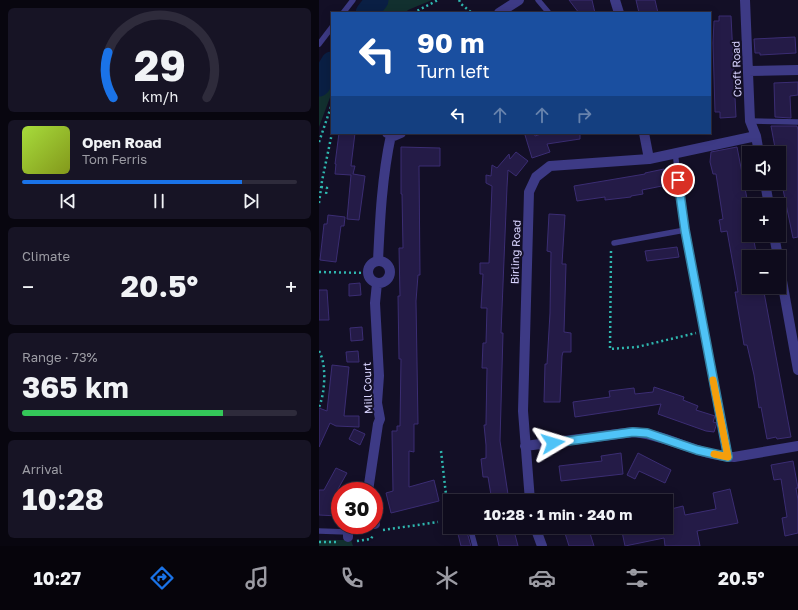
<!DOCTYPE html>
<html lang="en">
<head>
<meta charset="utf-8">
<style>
  :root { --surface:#0e0b1c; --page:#171425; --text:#f1f3f6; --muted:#9b9ba3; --line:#2e2b3b; --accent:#1a73e8 }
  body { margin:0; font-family:"Golos Text",sans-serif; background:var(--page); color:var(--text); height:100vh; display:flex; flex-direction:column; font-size:15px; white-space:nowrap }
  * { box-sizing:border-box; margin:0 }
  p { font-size:13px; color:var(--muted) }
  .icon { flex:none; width:22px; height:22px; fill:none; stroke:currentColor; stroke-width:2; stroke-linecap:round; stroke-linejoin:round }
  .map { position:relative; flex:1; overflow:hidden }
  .details { display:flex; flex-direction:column; gap:8px; padding:8px; background:#08060f; width:319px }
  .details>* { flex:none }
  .hud { position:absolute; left:12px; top:12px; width:380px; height:122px; border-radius:0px; box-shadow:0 2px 10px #0003,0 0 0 1px var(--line); background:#1a4fa0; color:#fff; overflow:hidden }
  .controls { position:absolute; left:423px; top:146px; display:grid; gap:8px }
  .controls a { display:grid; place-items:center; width:44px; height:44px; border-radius:0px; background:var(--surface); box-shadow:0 2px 10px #0003,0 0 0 1px var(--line); font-size:20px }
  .speed { position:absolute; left:12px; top:482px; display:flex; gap:8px; font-size:20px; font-weight:700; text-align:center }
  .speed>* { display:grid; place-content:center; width:52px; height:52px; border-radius:50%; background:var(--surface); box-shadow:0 2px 10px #0003,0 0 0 1px var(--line); line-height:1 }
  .speed .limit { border:6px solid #d22; background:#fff; color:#111 }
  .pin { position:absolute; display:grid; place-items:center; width:34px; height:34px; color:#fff; margin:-17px; border:2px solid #fff; border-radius:50%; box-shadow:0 1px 4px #0007 }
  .me { position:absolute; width:44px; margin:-22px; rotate:83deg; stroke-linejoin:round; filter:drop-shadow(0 0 3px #0008) }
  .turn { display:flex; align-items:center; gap:14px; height:84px; padding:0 20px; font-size:18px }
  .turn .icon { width:52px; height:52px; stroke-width:2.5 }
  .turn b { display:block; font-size:28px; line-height:34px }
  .lanes { display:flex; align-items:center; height:38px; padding:0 20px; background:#0003; justify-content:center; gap:20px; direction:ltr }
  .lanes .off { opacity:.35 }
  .big { font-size:30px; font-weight:700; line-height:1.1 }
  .details .tile { flex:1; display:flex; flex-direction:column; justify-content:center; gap:6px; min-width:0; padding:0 14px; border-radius:6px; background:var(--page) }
  .details .dial { align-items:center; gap:0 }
  .dial svg { height:104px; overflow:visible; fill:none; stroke:var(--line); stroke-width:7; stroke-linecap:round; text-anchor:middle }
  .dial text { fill:var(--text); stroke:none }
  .song { display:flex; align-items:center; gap:12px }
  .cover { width:48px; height:48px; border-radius:6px; background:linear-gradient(135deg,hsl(80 70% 55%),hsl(70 70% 35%)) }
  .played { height:4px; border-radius:2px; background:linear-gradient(90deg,var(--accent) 80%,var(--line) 80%) }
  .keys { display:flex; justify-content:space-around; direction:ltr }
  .heat { display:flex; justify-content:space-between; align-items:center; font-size:22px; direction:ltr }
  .charge { height:6px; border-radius:3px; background:linear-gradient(90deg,#34c759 73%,var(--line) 0) }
  .trip { position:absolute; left:124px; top:494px; width:230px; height:40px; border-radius:0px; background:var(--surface); box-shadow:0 2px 10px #0003,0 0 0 1px var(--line); font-weight:700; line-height:40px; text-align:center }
  .tab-bar { display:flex; height:64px; justify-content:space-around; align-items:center; background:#06040b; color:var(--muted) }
  .tab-bar .icon { width:28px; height:28px }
  .tab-bar .active { color:var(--accent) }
  .tab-bar b { font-size:18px; color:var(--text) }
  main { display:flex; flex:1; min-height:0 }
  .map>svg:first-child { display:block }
  .green { fill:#12302f }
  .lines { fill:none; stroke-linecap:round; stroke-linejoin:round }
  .river { stroke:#0a1f44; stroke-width:23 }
  .building { fill:#241b47; stroke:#3b2d73 }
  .path { stroke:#2fb8b0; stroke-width:2.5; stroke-dasharray:2 3; stroke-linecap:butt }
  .service { stroke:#3d3a85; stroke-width:5.5 }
  .minor { stroke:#3d3a85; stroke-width:10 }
  .route-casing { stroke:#337fa1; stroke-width:10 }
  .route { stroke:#4fc3f7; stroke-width:7 }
  .slow { stroke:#f59e0b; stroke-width:7 }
  .labels { text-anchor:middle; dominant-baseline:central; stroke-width:4; stroke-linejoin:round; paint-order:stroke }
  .street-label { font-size:11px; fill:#d9d4ff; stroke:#130f26 }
</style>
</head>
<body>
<main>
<section class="details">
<div class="tile dial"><svg viewBox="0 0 100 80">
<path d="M14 69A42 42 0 1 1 86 69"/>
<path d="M14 69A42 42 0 0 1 10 34" stroke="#1a73e8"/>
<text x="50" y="56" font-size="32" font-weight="700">29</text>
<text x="50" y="72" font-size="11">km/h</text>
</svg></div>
<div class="tile">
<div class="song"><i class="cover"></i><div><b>Open Road</b><p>Tom Ferris</p></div></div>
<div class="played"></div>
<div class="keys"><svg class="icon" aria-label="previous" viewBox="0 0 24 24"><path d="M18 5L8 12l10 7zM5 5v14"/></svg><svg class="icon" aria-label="pause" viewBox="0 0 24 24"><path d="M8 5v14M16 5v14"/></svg><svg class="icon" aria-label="next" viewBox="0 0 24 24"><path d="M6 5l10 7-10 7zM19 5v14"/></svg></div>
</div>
<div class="tile"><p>Climate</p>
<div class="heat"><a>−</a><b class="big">20.5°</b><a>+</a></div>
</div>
<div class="tile"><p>Range · 73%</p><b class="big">365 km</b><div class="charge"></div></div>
<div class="tile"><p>Arrival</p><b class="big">10:28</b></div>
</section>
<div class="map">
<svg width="479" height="546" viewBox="0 0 479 546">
  <rect width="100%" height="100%" fill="#130f26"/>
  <!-- green -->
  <path class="green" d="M59,0H113L89,10L86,13H48L54,5Z
    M13,67V92L0,127V87Z
    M0,540H32L34,546H0Z"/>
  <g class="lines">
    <!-- river -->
    <path class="river" d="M48,13L58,0
      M0,85L13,63"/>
  </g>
  <!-- building -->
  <path class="building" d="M250,0H273L276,13H260Z
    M317,0H336L339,13H320Z
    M400,16H412L417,117L401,118V112H396L394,43L395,21H400Z
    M476,37L477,53L441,55V53H436L435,39Z
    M479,82V95L471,96L472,118L456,117L455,83Z
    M452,126H478L479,130V237L474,238L460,170V153H457Z
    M20,133H36L32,166H36L34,174L46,176L40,220L28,219L32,175L16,174L17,164H16Z
    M212,133H215L216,136L225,133H261V139L228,144L231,152L213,158L206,135Z
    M82,147L121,148V166H100L101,275H99L97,301L99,424H95V452L90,451V487L115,480L120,501L72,513L67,493L74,491L73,431H78V426H81L82,359H80L79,296H81L80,248H84L83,194H82Z
    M418,147L430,209V236H434L438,257H430V287H444L472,437L458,439L457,437L448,439L442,407L440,408L435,375L428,345H425L416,292H419L418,286L408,231L402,232L401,225L400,220L404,219L397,174H394L391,162L392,152Z
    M197,152L209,161L197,176L189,170L188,187L182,333H184L181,441L190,501H173L169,477H164L162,459L167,458V445L165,425H167V422L168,368H163L164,343H167L168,308H162L164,274H161V263H170L173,186L167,183V175L172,176L173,165L178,168L190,154L191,159Z
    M345,169L348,185L323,190L324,194L312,196V197L286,200V197L258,201L255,186L326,174V173Z
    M230,214L246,215L243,264H247L245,332L252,333V352H244L243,356L241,402H225L226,364H228L231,313L232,252L228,251Z
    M9,215L26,217L25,226H22L17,262L1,260L5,224H8Z
    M358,247L360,257L328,261L326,251Z
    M41,283L42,295L30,296V284Z
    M0,290H8L10,320H0Z
    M43,327L44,340L32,341L31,328Z
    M39,351L40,362H28L27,352Z
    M13,365L30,367L25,416H40V427L17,426L11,423L0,447V408L8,411Z
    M335,387L365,397L364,400L379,406L377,410L396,416L394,422L398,423L395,432L387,431L339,414L342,404L256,417L254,402L291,397L290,391L315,388L316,394L334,392Z
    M35,429L46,434L41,445L30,439Z
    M302,453L304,474L242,481L240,466L283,461L282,456Z
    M319,453L352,470L346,483L320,471L316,479L308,475Z
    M474,461L479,488H477L479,500V533L466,536L463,518L468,517L462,479L455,480L452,465Z
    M17,468L28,473L19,489V516L0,515V490H5Z
    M411,489L419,523L378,531L381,546H346L345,538L306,546L302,527H347V519L354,517L352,509L364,506L366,515L397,509L394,493Z
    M182,527H194L199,546H180L176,528Z
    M244,527H269L275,546H250Z
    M148,532L152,546H142L139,534Z"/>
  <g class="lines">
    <!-- path -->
    <path class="path" d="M140,0L142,4L153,13
      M94,13L119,0
      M0,142L13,104
      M2,187L8,188L7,194
      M0,203L3,181L13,133
      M292,251L291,349L318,347L377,333
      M0,272L48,273
      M0,351C8,365 6,393 0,407
      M122,451L129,512
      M64,530L119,522
      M38,541L52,539L54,535
      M0,542H19"/>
    <!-- service -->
    <path class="service" d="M219,0L230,13
      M24,13L34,0
      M0,44L13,27
      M431,121L479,122
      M366,230L409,457
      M295,243L366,230L356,152
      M154,527L152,531L156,546
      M0,531L29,532"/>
    <!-- minor -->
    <path class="minor" d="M296,0L300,13
      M426,0L431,121L437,136L440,153
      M180,13L200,0
      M429,71L479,70
      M68,133L75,136L82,133
      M325,133L330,159
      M446,183L450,205
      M455,235L459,257
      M49 272a11 11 0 1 1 22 0a11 11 0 1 1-22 0Z
      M59,261C61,218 63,177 72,135
      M460,264L479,370
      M206,446L314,432C349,435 380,456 415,457L479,446
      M49,491L59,424L61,419L58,403L60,376L56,303L58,283
      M211,501L204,411L210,192L217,177L231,166L330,159L437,136
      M129,521H131
      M55,524H56
      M216,527L223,546
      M29,537V532L33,525"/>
  </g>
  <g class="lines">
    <!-- route casing -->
    <g class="route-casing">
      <path id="route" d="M234,443L314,432L328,433L378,450L409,457L366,230L359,180"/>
    </g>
    <!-- route -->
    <use href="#route" class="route"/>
    <!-- slow -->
    <path class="slow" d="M394,380L409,457L395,454"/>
  </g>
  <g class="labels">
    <!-- street labels -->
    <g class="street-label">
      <text transform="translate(417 69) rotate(-92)">Croft Road</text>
      <text transform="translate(196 252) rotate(-88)">Birling Road</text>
      <text transform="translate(48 388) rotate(-92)">Mill Court</text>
    </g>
  </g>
</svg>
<div class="controls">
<a><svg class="icon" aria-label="sound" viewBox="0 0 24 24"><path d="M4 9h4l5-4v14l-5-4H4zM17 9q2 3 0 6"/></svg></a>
<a>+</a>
<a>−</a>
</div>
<div class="speed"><div class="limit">30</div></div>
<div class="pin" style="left:359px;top:180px;background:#d93025"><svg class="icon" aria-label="arrive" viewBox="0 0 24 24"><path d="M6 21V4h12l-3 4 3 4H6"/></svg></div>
<svg class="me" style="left:234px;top:443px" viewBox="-20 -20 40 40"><path d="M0-17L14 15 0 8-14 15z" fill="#4fc3f7" stroke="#fff" stroke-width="4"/></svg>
<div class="trip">10:28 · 1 min · 240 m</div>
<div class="hud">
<div class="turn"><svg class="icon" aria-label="left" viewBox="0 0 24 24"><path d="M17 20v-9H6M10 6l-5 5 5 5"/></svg><div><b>90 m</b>Turn left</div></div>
<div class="lanes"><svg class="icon" aria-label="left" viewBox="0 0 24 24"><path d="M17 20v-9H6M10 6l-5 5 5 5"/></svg><svg class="icon off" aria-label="ahead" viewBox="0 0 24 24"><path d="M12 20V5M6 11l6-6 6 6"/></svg><svg class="icon off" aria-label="ahead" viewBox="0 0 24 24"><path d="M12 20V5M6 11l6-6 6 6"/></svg><svg class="icon off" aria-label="right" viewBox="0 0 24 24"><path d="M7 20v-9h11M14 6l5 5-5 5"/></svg></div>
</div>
</div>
</main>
<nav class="tab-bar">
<b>10:27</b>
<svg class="icon active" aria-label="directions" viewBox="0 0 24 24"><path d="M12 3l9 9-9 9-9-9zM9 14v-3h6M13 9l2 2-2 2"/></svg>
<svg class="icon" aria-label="music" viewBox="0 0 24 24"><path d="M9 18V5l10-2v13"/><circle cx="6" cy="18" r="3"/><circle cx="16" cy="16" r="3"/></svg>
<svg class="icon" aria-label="phone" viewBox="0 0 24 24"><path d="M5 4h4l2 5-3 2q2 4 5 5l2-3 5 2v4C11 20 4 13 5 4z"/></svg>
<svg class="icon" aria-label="climate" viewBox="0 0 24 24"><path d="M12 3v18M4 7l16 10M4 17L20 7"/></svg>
<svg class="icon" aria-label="car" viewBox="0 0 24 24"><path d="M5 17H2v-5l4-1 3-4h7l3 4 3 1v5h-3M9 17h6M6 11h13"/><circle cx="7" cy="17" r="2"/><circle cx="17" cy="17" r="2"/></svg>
<svg class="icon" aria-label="filters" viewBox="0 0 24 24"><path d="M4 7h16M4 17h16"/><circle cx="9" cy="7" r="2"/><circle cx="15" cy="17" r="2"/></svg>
<b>20.5°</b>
</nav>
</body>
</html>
